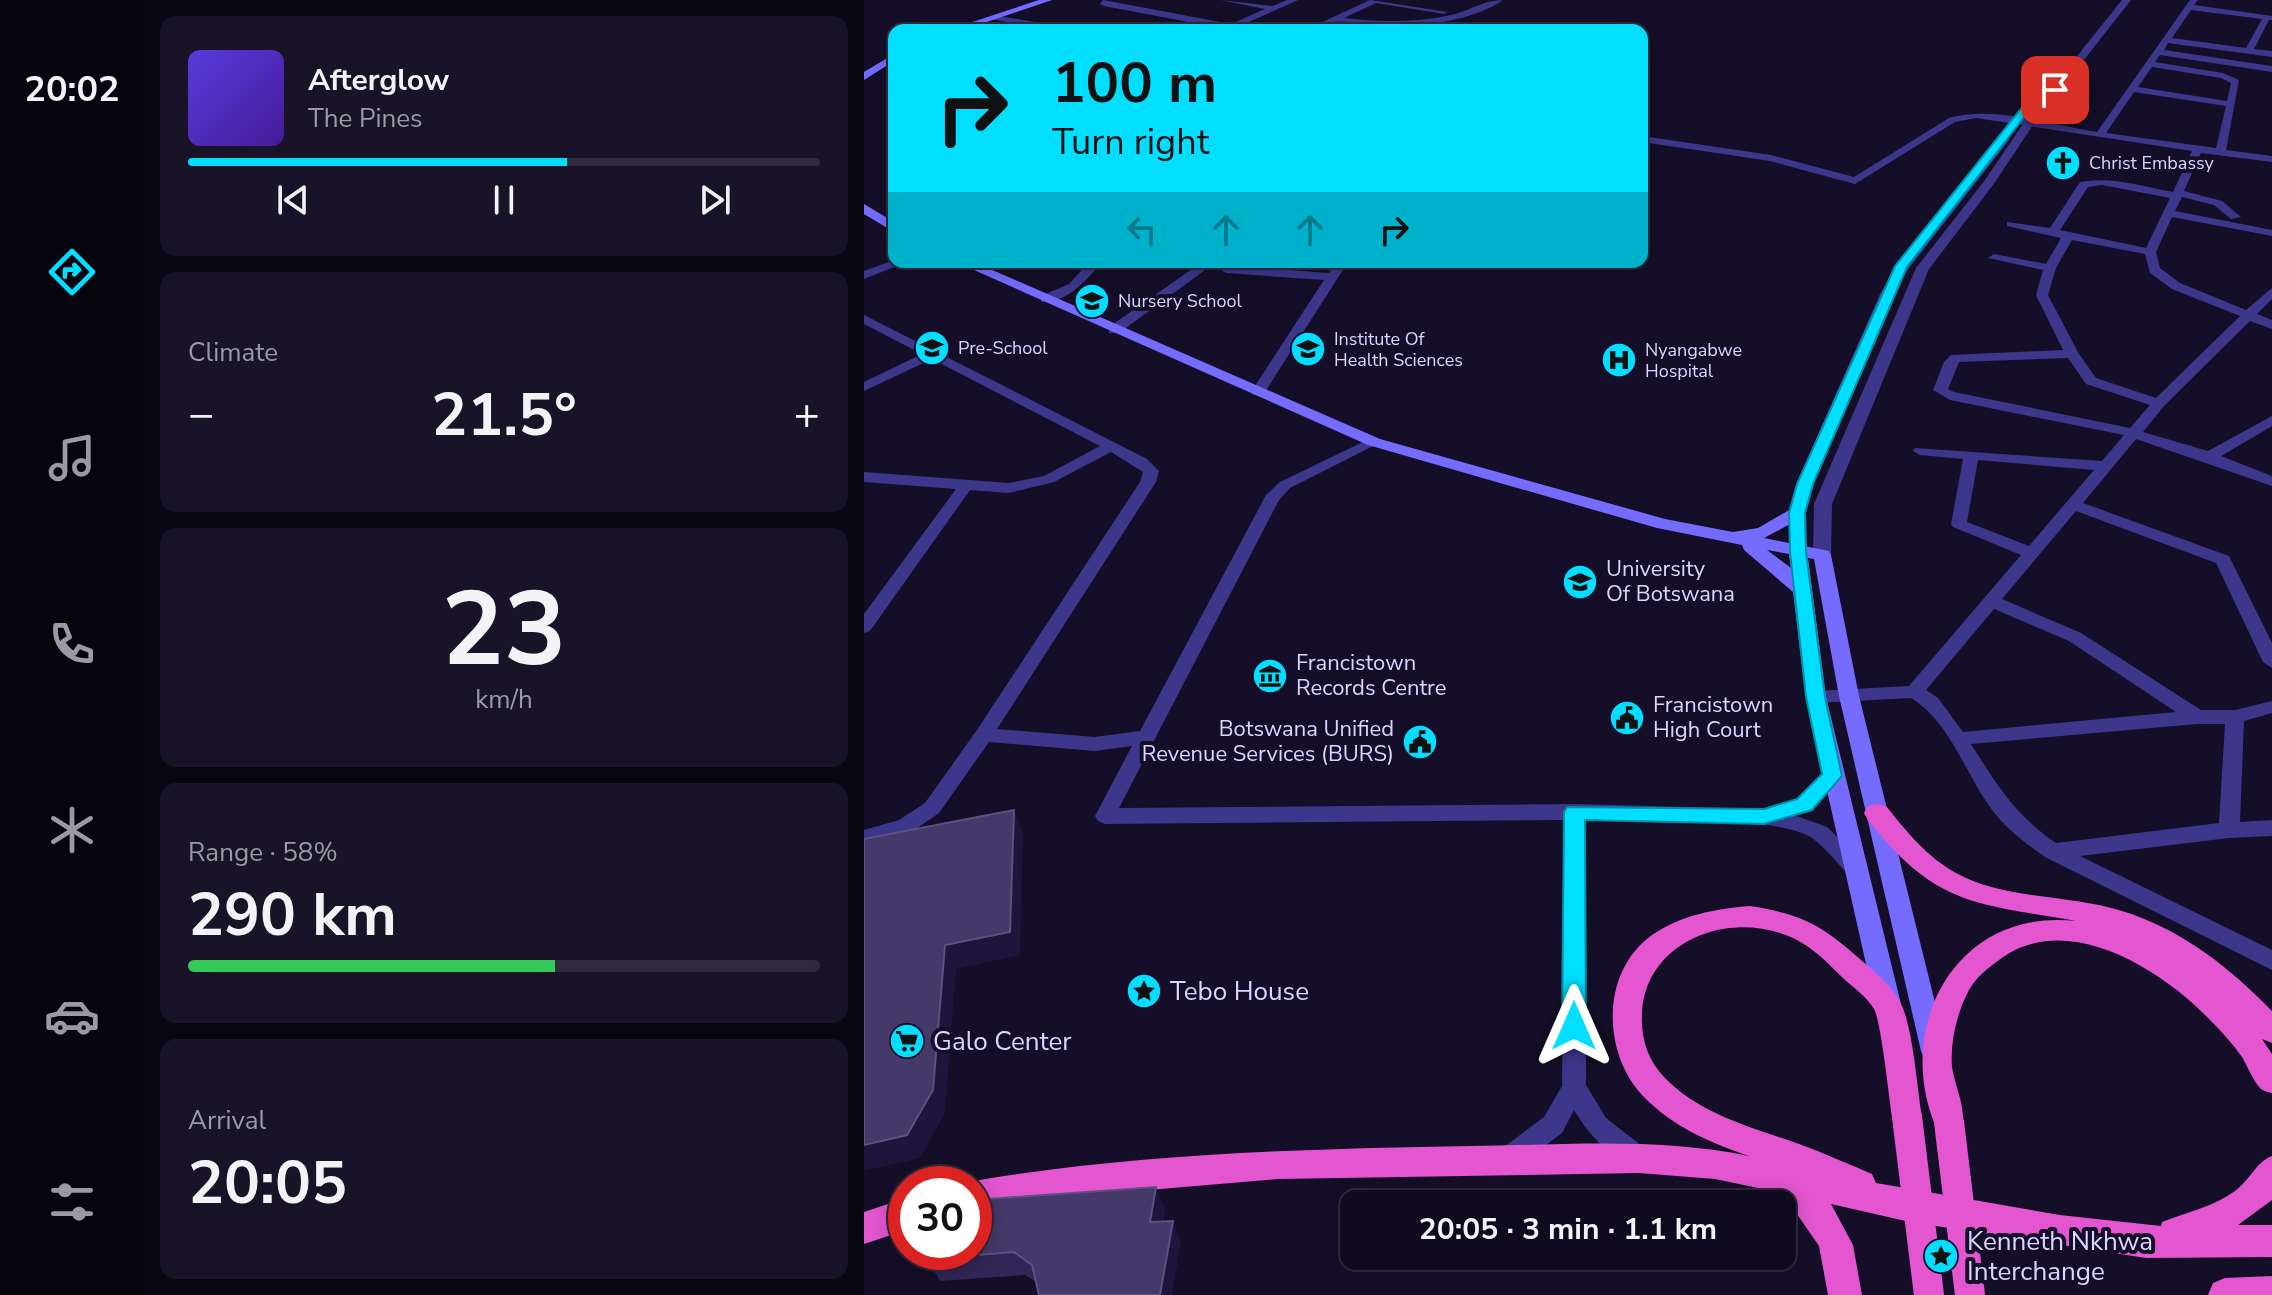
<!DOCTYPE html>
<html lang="en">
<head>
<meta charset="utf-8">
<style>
  :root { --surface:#0f0a1e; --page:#181327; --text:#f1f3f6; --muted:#9b9aa4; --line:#2f2b3c; --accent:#01deff }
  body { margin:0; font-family:"Nunito Sans",sans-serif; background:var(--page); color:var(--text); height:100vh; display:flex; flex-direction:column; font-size:30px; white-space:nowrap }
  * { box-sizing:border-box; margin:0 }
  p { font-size:26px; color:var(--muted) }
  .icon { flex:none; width:44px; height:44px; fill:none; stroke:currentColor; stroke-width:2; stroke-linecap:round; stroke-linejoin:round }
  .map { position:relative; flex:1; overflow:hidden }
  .drawer { display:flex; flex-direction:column; gap:16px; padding:16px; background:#080610; width:720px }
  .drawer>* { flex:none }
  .banner { position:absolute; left:24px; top:24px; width:760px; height:244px; border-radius:16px; box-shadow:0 4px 20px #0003,0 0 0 2px var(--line); background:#01deff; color:#111; overflow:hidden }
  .speed { position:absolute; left:24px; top:1166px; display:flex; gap:16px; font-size:40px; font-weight:700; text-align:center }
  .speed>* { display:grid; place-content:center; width:104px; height:104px; border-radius:50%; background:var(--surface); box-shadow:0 4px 20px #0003,0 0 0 2px var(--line); line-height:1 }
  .speed .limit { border:12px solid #d22; background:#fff; color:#111 }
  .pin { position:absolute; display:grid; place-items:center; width:68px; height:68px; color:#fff; margin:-34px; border-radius:16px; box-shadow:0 4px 12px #0006 }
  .me { position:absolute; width:88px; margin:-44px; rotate:0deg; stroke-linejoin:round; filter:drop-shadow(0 0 6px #0008) }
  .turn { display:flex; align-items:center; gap:28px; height:168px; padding:0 32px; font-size:36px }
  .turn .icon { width:104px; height:104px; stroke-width:2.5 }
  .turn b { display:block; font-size:56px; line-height:68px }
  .lanes { display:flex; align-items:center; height:76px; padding:0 32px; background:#0003; justify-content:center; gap:40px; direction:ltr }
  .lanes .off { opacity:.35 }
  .big { font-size:60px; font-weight:700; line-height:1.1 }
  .drawer .widget { flex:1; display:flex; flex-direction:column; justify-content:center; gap:12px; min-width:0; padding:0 28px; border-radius:16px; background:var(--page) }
  .drawer .dial { align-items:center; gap:0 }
  .dial b { font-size:104px; line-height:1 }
  .song { display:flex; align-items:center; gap:24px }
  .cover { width:96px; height:96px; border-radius:12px; background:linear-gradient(135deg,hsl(250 70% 55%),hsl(260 70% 35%)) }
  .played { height:8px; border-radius:4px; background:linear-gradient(90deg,var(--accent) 60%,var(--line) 60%) }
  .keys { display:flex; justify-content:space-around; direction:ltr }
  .heat { display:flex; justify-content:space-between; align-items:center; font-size:44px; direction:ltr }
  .charge { height:12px; border-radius:6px; background:linear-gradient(90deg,#34c759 58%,var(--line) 0) }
  .trip { position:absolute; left:476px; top:1190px; width:456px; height:80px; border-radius:16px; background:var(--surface); box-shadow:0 4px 20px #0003,0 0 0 2px var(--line); font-weight:700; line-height:80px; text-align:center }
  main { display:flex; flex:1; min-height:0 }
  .tab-bar { display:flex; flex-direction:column; width:144px; justify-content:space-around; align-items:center; background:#06040c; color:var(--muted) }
  .tab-bar .icon { width:56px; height:56px }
  .tab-bar .selected { color:var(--accent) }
  .tab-bar b { font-size:36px; color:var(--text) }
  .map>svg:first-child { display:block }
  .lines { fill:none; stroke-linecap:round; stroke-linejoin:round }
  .minor { fill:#3c378a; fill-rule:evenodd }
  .tertiary { fill:#3c378a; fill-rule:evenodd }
  .secondary { fill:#756cff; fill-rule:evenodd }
  .trunk { fill:#e356cf; fill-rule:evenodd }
  .trunk-bridge { stroke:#e356cf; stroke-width:30 }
  .wall { fill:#322657 }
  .shaded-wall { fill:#1e153c }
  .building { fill:#443969; stroke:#5c5180; stroke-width:2 }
  .route { fill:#01deff; stroke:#0190a6; stroke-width:2 }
  .labels { text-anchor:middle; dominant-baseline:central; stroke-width:8; stroke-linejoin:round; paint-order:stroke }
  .far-poi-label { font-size:18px; fill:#dbd5ff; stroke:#140e28; text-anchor:start }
  .poi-label { font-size:22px; fill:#dbd5ff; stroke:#140e28; text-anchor:start }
  .near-poi-label { font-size:26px; fill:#dbd5ff; stroke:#140e28; text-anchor:start }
</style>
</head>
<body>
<main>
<nav class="tab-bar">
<b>20:02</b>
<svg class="icon selected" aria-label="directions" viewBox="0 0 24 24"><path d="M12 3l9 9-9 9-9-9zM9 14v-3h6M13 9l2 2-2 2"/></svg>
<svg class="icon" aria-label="music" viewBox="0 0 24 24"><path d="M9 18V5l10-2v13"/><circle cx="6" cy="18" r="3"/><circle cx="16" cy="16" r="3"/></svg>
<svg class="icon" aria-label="phone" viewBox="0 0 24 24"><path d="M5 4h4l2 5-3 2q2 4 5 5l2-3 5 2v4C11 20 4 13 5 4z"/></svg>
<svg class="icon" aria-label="climate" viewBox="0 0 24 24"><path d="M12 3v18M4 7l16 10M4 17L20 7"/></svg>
<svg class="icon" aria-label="car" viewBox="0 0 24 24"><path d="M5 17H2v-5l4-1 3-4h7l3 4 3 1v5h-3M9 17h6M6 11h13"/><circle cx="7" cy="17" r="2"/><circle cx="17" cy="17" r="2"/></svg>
<svg class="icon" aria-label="filters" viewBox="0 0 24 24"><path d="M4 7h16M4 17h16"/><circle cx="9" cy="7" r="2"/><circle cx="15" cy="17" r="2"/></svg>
</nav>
<section class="drawer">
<div class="widget">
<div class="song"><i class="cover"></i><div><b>Afterglow</b><p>The Pines</p></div></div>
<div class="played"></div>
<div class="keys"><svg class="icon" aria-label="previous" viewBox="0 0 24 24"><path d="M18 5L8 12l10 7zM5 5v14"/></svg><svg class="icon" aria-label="pause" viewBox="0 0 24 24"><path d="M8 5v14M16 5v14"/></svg><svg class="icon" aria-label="next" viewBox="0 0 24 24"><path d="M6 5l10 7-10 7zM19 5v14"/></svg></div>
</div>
<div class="widget"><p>Climate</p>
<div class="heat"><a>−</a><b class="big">21.5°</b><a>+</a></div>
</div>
<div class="widget dial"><b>23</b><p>km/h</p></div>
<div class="widget"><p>Range · 58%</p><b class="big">290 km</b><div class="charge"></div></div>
<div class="widget"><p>Arrival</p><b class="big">20:05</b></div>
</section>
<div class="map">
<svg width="1408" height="1295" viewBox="0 0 1408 1295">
  <rect width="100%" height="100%" fill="#140e28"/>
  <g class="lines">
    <!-- minor -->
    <path class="minor" d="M239,0L367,24L401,9L356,0L409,6L423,0H434L376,26L389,30H367L240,6L236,4Z
      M506,0L584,12L580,14L512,3L480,18C517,22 555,23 591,14C608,9 622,0 639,0C605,23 554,27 513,26C500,25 483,20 470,22C459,24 453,30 441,30Z
      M1326,0H1334L1330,5L1408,16V20H1405L1390,49L1408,51V57L1304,43L1300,50L1408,66V72L1296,55L1291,62L1359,73L1375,80L1362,150L1408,156V162L1337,153L1320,191L1358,201L1377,217L1367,219L1350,205L1318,197L1311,211L1408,230V236L1308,217L1292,252L1296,268L1316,283L1382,310L1408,288V299L1393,314L1408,320V329L1386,321L1300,406L1279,432L1344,451L1408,416V426L1357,456L1408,476V486L1272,439L1219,503L1365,556L1408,643V668L1399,662L1352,563L1212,511L1138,599L1217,633L1337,710H1371L1408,701V713L1380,721L1376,822L1408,820V836L1365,838L1216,856L1408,950V970L1181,857C1160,842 1141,828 1126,807C1100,771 1086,722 1047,698L952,703L943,697L952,691L1045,686L1157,555L1089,527L1087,524L1099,459L1056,455L1049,451L1051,448L1238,461L1260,435L1086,400L1069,390L1080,362L1087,355L1199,350L1172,295L1179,270L1124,258L1130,254L1182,264L1197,238L1143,226V222L1186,228L1216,182C1247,176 1278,186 1309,192L1328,151L1112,118L1091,122L991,184L906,161L778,142V136L907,155L990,177L1085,118C1131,105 1186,125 1233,132ZM1327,10L1398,19L1382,48L1308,38ZM1288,67L1357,78L1367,83L1363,101L1274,87ZM1270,92L1362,106L1352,148L1242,133ZM1238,185L1306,198L1282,248L1196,230L1224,187ZM1208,240L1281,254L1286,273L1308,289L1376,316L1292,398L1232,378L1215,354L1184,295L1192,268ZM1204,358L1222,384L1286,405L1266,428L1090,392L1084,389L1095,362ZM1114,460L1230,470L1165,546L1103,522ZM1130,609L1205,641L1312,712L1099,732L1074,698L1062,690ZM1333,724H1361L1355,823L1192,843C1151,815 1133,785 1107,744Z
      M129,15L201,27L205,30H187L126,19Z
      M30,260L43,262L0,279V271Z
      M225,262H238C223,280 202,304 177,302V296L205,284Z
      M338,262H352L255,333H245V327Z
      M472,262H484L399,395H389L387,392L460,280L362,273L356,269L362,265L465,273Z
      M0,315L283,459L295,471L292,482L133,729L231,737L276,731L402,495L416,482L505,439H515L517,442L426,488L415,500L255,808L711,804L902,809L934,799L961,771H975L978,776L975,781L948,809L930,815L963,827L999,861L1002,867L999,873L991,875L983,873C972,862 961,847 948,838C914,814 769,821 721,820L722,1085L742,1118L783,1150L787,1158L783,1166L774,1170C747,1159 725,1135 710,1110L698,1133L654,1166L645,1170L636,1166L632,1158L636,1150L680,1117L698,1086L701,820L241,824L234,821L231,816L268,746L231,751L125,742L75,813L49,831L0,846V830L35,820L61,803L113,730L276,482L279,472L247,452L190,482L145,493L106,490L6,631L0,633V614L92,489L0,482V472L145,483L180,476L236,446L68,359L0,391V382L58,354L0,324Z"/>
    <!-- tertiary -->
    <path class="tertiary" d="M1258,0H1267L1169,125L1129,185L1065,269L968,504L967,555L958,561L951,559L949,555L950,504L1052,268L1121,180L1161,121Z
      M1136,137L1146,139L1042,272L1030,294L950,484L942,513L943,552L934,558L928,556L924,513L932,484L1016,294L1029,272Z"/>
    <!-- secondary -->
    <path class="secondary" d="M175,0H188L99,30H84Z
      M30,54V61L0,80V72Z
      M0,204L30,222V232L0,214Z
      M92,262H110L516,439L801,519L869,532L894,528L927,509H939L942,513L939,517L900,538L965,551L967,555L995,696L1083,1051L1080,1059L1070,1063L1060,1059L1057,1051L975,696L950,559L944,558L962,697L1037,1004L1033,1012L1024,1015L1015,1012L1011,1004L942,697L929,592L880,550L878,545L793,528L504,445ZM903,550L925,554L927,568Z"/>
    <!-- trunk -->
    <path class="trunk" d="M1013,804L1022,806C1043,832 1063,857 1092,873C1141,900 1205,894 1258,911C1317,929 1365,967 1408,1011V1043L1398,1039L1408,1054V1093C1406,1093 1398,1090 1397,1089C1389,1081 1384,1067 1378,1057C1369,1044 1357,1031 1346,1020C1297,969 1202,909 1135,960C1123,969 1113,976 1105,990C1093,1013 1086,1041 1088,1067C1091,1088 1105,1113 1096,1132L1085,1136L1074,1132C1027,1029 1091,907 1212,921C1110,903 1072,906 1004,820L1000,813L1004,806Z
      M886,906C944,915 961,928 1004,966C1019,980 1035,993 1041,1014C1050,1043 1053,1086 1058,1117L1054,1127L1043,1131L1032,1127L1028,1117C1025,1098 1017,1021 1010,1009C1003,997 990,988 980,979C961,960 943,941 916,933C855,913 779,946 778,1016C777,1039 784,1060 800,1077C837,1115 887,1127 935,1144C960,1153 984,1164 1008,1174L1012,1183L1196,1215L1297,1226L1298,1222C1323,1212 1349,1207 1371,1191C1386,1180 1392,1162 1408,1156V1200L1374,1225H1408V1257L1282,1258L1046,1222L967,1204L989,1245L998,1295H964L955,1246L926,1204L913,1192L851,1179L775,1173L414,1179L179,1199L110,1211V1184H101L110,1181C274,1153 441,1149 607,1146C699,1145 794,1137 885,1156C847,1143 809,1127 780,1097C738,1054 736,972 788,935C817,915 851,909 886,906Z
      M42,1198V1230L0,1244V1212Z
      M1408,1276V1295H1344L1349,1283L1361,1278Z"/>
    <!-- trunk-bridge -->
    <path class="trunk-bridge" d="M1043,1117L1065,1295
      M1085,1122L1106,1295"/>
  </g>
  <!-- wall -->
  <path class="wall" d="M301,1209L299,1221L317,1243L172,1282L161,1275L76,1281L63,1259Z"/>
  <!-- shaded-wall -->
  <path class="shaded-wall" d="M150,810L159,834L156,955L92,969L81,1113L56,1158L0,1171V1145L81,945Z
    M292,1187L301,1209L295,1244L286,1222Z
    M309,1221L317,1243L308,1295H296Z"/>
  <!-- building -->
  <path class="building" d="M150,810L146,932L81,945L69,1090L43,1135L0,1145V839Z
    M292,1187L286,1222L309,1221L296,1295H175L168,1265L150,1252L63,1259L65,1252H110V1200Z"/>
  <!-- route -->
  <path class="route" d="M1188,88L1196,90L1166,110L1043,267L949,484L941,513L942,552L961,697L978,776L948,810L900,824L721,820L722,1026L719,1033L710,1036L702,1033L698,1026L700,812L703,807L900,809L933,799L958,774L942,697L926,552L925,513L933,484L1031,266L1159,106Z"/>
  <!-- icons -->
  <defs>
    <g id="church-disc" transform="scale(1.8)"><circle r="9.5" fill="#01deff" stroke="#140e28"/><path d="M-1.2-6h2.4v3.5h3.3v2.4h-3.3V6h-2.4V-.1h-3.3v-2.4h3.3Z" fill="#111"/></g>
    <g id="school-disc" transform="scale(1.8)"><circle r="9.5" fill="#01deff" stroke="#140e28"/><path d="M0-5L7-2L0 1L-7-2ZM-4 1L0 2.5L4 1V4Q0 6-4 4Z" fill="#111"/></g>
    <g id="university-disc" transform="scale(1.8)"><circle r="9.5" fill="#01deff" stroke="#140e28"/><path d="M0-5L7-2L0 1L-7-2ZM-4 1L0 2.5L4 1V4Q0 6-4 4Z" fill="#111"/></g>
    <g id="hospital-disc" transform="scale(1.8)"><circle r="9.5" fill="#01deff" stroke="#140e28"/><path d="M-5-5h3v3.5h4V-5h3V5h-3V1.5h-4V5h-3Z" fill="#111"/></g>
    <g id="museum-disc" transform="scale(1.8)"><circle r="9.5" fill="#01deff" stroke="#140e28"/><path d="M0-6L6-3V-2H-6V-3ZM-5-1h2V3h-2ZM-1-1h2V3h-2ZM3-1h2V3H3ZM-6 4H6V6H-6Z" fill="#111"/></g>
    <g id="civic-disc" transform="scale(1.8)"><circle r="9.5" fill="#01deff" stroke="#140e28"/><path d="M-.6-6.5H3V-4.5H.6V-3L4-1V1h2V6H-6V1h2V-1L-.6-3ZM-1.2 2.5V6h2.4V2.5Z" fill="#111"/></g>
    <g id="sight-disc" transform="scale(1.8)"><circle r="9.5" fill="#01deff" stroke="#140e28"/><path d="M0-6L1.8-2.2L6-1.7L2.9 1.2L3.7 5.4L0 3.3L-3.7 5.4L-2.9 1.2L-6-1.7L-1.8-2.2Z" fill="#111"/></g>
    <g id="supermarket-disc" transform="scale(1.8)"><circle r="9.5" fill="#01deff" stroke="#140e28"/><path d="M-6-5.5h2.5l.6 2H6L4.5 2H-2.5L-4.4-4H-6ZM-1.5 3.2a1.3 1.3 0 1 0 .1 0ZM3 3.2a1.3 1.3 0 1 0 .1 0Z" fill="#111"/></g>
  </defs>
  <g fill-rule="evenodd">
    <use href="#church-disc" x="1199" y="163"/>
    <use href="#school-disc" x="228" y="301"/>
    <use href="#school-disc" x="68" y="348"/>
    <use href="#university-disc" x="444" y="349"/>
    <use href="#hospital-disc" x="755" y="360"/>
    <use href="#school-disc" x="716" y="582"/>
    <use href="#museum-disc" x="406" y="676"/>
    <use href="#civic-disc" x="763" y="718"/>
    <use href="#civic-disc" x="556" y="742"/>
    <use href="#sight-disc" x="280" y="991"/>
    <use href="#supermarket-disc" x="43" y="1041"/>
    <use href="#sight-disc" x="1077" y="1256"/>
  </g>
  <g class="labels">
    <!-- far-poi labels -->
    <g class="far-poi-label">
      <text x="1225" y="163">Christ Embassy</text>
      <text x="254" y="301">Nursery School</text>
      <text x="470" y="339">Institute Of<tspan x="470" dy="21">Health Sciences</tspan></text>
      <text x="94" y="348">Pre-School</text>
      <text x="781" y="350">Nyangabwe<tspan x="781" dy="21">Hospital</tspan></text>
    </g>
    <!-- poi labels -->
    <g class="poi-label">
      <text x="742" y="569">University<tspan x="742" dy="25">Of Botswana</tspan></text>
      <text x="432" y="663">Francistown<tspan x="432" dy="25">Records Centre</tspan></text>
      <text x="789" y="705">Francistown<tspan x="789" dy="25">High Court</tspan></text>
      <text x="530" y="729" text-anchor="end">Botswana Unified<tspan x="530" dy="25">Revenue Services (BURS)</tspan></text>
    </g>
    <!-- near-poi labels -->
    <g class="near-poi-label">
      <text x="306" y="991">Tebo House</text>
      <text x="69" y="1041">Galo Center</text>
      <text x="1103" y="1241">Kenneth Nkhwa<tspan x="1103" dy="30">Interchange</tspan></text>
    </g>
  </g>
</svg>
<div class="speed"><div class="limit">30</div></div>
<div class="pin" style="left:1191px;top:90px;background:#d93025"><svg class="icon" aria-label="arrive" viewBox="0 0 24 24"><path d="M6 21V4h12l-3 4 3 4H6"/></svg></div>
<svg class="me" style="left:710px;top:1026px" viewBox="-20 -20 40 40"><path d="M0-17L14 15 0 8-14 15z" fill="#01deff" stroke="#fff" stroke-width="4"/></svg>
<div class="trip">20:05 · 3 min · 1.1 km</div>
<div class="banner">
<div class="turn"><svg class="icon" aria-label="right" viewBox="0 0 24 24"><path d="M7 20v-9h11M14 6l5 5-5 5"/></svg><div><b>100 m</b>Turn right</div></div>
<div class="lanes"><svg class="icon off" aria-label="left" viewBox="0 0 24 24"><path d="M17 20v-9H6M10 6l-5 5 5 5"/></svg><svg class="icon off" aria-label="ahead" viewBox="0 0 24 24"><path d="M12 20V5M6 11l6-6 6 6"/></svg><svg class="icon off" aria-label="ahead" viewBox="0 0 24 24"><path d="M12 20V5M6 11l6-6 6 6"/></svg><svg class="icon" aria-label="right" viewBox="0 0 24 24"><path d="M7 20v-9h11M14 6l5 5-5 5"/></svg></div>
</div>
</div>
</main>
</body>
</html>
